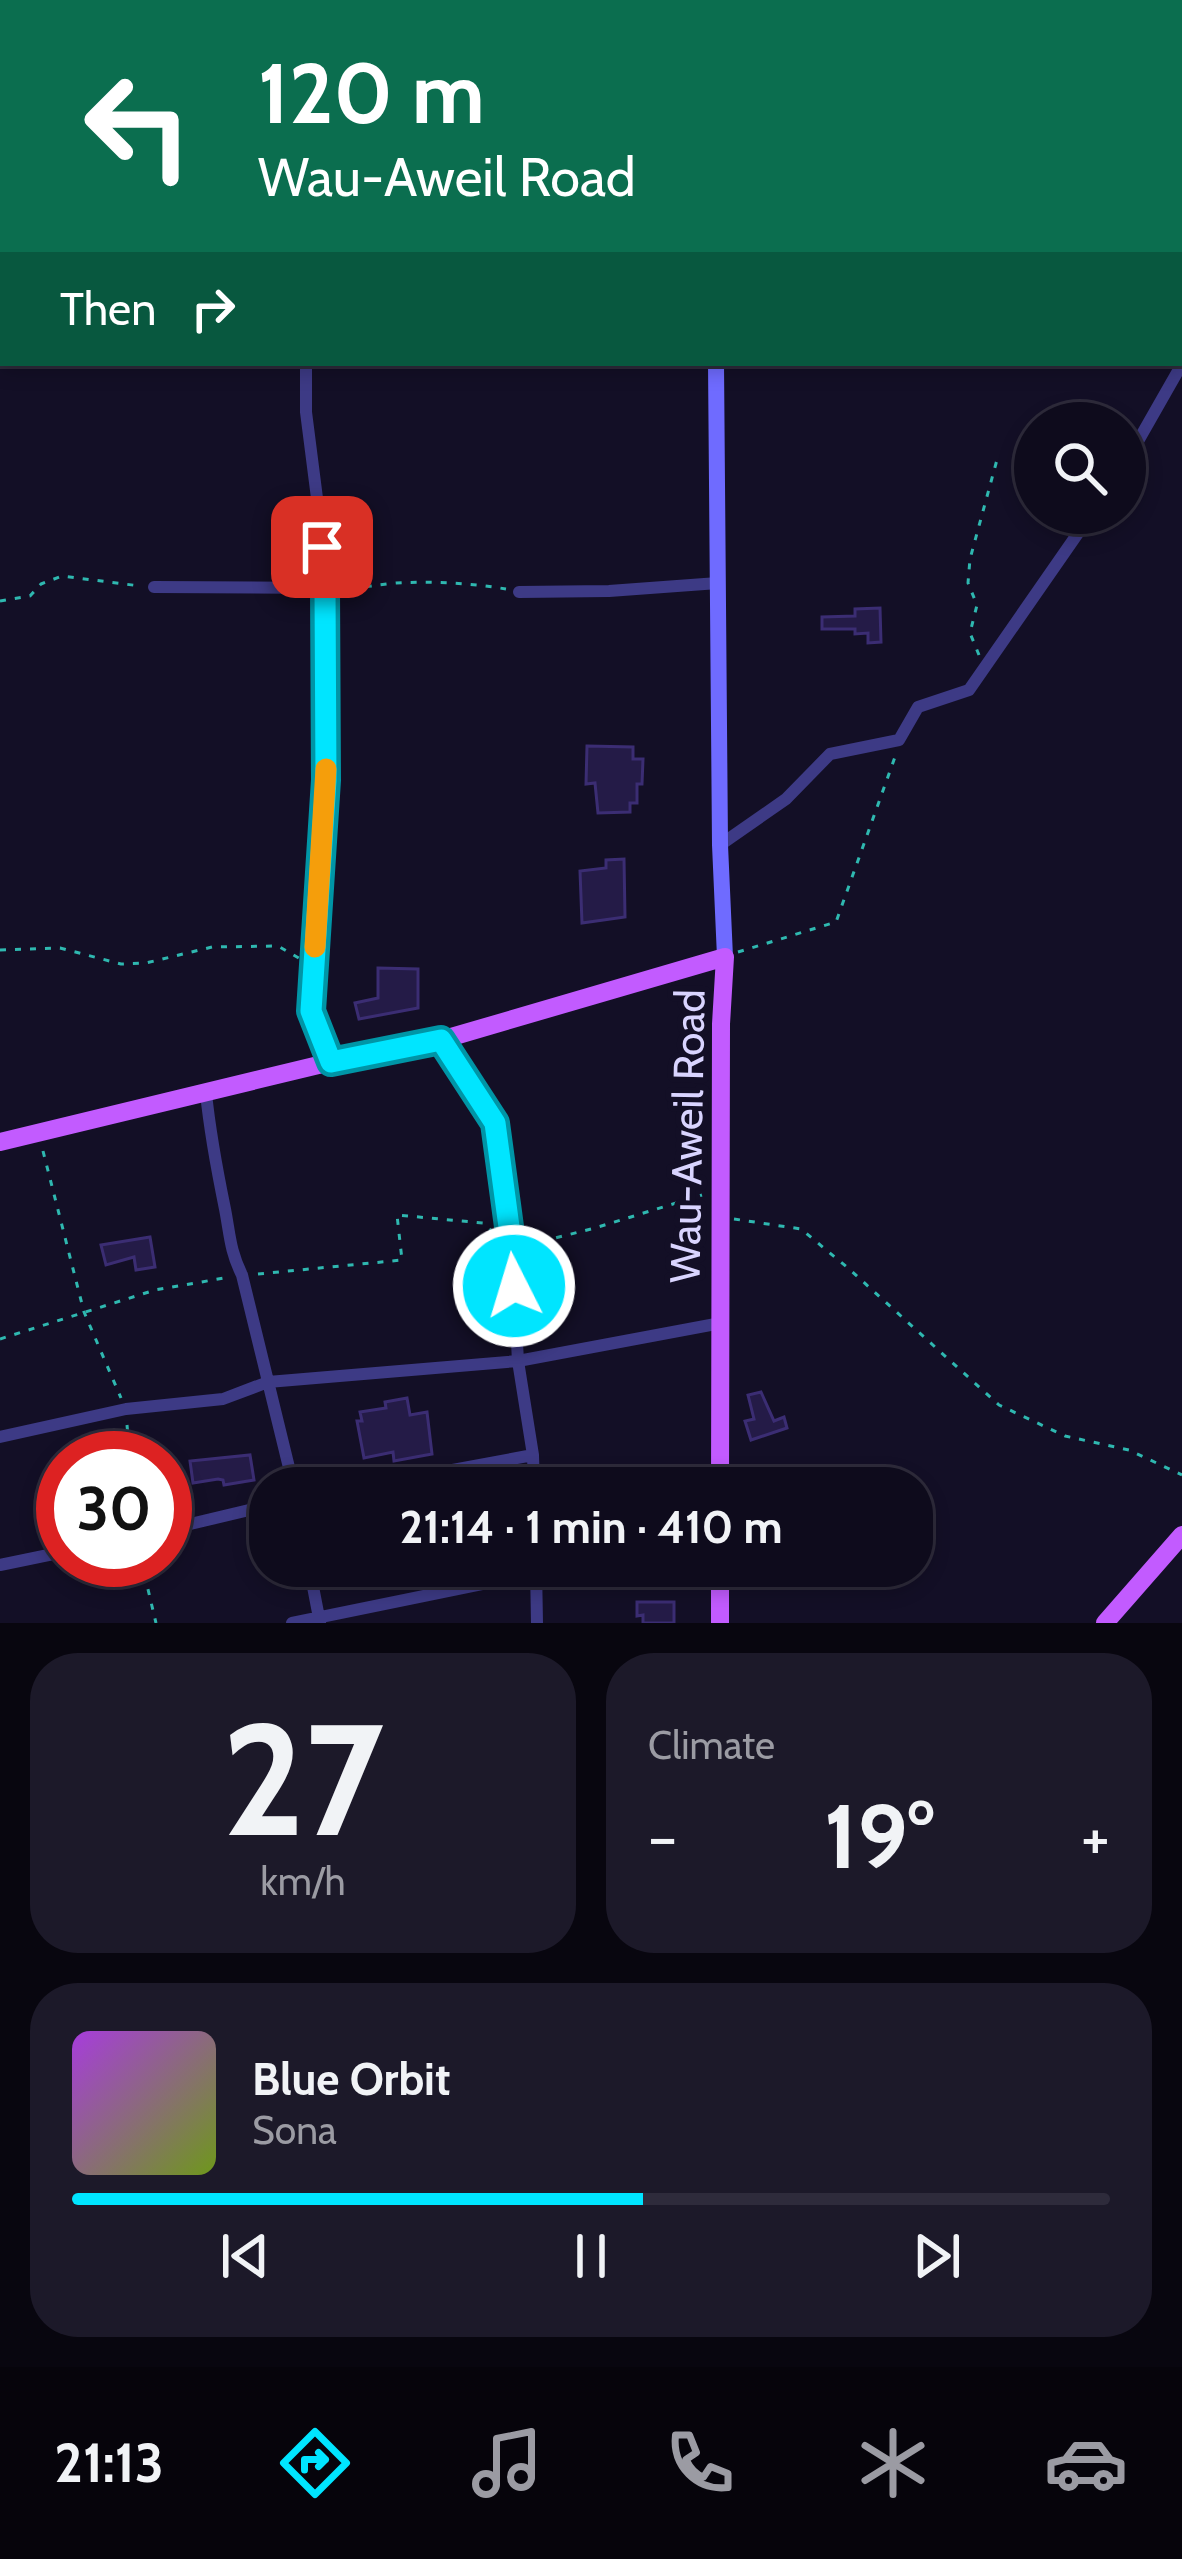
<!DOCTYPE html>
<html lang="en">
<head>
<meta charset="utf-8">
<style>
  :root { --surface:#0e0b1c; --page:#1c1929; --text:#f1f3f6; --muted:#9b9ba3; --line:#2e2b3b; --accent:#00e5ff }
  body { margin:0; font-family:Cabin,sans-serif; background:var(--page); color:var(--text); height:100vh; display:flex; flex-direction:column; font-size:45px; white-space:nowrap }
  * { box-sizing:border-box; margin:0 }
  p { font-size:39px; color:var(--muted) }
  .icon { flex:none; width:66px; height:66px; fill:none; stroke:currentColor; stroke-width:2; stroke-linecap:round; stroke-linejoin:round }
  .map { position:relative; height:1623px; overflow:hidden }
  .panel { display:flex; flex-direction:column; gap:30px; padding:30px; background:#08060f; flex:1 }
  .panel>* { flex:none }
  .top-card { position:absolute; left:0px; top:0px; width:1182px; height:366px; box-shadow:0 6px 18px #0003,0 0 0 3px var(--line); background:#0b6e4f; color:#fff; overflow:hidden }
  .fabs { position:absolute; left:1014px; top:402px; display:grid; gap:24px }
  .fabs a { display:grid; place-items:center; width:132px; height:132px; border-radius:50%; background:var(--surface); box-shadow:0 6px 18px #0003,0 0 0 3px var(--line); font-size:60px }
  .speed { position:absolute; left:36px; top:1431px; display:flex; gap:24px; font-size:60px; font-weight:700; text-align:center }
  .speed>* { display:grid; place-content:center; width:156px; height:156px; border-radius:50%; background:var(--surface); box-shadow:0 6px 18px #0003,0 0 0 3px var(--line); line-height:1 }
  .speed .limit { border:18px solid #d22; background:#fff; color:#111 }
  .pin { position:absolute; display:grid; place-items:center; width:102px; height:102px; color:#fff; margin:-51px; border-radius:24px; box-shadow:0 6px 18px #0006 }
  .me { position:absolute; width:132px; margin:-66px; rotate:355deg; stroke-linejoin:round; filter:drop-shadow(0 0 9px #0008) }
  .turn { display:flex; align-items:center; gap:42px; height:252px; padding:0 60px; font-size:54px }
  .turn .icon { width:156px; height:156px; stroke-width:2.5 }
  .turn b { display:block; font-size:84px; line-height:102px }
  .then { display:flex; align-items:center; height:114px; padding:0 60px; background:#0003; gap:24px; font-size:45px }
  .big { font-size:90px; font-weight:700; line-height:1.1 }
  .panel .tile { flex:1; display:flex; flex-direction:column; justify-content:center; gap:18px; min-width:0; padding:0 42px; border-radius:48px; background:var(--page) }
  .panel .dial { align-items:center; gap:0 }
  .dial b { font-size:156px; line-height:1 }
  .song { display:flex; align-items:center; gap:36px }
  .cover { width:144px; height:144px; border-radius:18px; background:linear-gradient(135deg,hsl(280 70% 55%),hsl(80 70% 35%)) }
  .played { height:12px; border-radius:6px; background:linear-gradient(90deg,var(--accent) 55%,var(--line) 55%) }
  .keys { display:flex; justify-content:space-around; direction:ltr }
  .heat { display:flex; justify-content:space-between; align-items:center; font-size:66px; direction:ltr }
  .panel .tiles { flex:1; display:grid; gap:30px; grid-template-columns:1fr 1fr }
  .tile:last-child { grid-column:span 2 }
  .trip { position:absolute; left:249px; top:1467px; width:684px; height:120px; border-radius:48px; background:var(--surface); box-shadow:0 6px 18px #0003,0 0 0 3px var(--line); font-weight:700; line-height:120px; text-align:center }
  .menu { display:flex; height:192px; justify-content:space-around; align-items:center; background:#06040b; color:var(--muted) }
  .menu .icon { width:84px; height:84px }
  .menu .active { color:var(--accent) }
  .menu b { font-size:54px; color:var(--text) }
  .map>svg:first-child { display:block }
  .building { fill:#241b47; stroke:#3b2d73; stroke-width:3 }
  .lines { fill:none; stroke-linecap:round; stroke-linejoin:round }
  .path { stroke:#2fb8b0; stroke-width:3; stroke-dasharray:6 9; stroke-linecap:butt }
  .street { stroke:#3d3a85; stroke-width:12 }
  .secondary { stroke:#6f6bff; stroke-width:16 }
  .primary { stroke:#c25bff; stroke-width:18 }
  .route-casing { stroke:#0095a6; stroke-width:30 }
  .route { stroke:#00e5ff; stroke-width:21 }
  .slow { stroke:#f59e0b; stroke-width:21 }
  .labels { text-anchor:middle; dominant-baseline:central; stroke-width:12; stroke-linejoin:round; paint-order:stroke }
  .street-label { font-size:42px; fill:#d9d4ff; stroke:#130f26 }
</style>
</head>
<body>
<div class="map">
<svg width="1182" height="1623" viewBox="0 0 1182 1623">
  <rect width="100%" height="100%" fill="#130f26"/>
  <!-- building -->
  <path class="building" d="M880,608L881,642L868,643V633L855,634V629H822V617L855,616V609Z
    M587,746L633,747V759H643L642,784H637V803H630V812L598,813L595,783L586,784Z
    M624,859L625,917L582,923L580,871L606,868V860Z
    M378,968L418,969V1008L359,1019L355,1003L378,998Z
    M150,1237L155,1267L136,1270L134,1257L106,1265L101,1245Z
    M761,1392L774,1421L784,1417L787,1428L751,1440L745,1421L754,1419L748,1395Z
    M407,1398L410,1415L427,1412L432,1454L394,1461L393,1452L364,1458L357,1421H362L360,1412L386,1408L385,1402Z
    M250,1455L254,1480L224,1485L223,1480L218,1479L193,1483L190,1461Z
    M637,1602H674V1623H643V1615L637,1616Z"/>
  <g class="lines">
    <!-- path -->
    <path class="path" d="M1122,0L1126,3
      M1179,65L1182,69
      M0,213H3
      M336,588C357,589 375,585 396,583C432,581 470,583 506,589
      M0,601L30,596L41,584L62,576L140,586
      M979,655L970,633L977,605L968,583L970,559L998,456
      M0,950L60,948L121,964L146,963L212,947L278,946L302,960
      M738,952L836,922L895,757
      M43,1151L84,1312L121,1398
      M734,1219L801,1229L848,1268L999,1405L1065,1436L1129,1450L1182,1475
      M527,1245L595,1228L702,1195
      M258,1274L402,1260L397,1215L483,1223L498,1237
      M0,1339L155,1290L230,1277
      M127,1425L130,1458
      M141,1560L156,1623"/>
    <!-- street -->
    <path class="street" d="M316,3V0
      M306,363V412L318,506L325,588L326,780L311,1011L331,1062
      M1125,464L1182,364
      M154,587L325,588
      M519,592L609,591L718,583
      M720,845L786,799L830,754L899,740L918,707L969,690L1092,513
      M441,1040L495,1123L512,1249L518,1361L533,1455L534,1488
      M206,1093C210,1133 217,1170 225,1209C230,1235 230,1251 242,1275L294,1488
      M0,1437L126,1409L223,1399L268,1382L518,1361L721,1323
      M355,1488L533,1455
      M165,1530L270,1505
      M0,1565L63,1552
      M309,1566L320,1623
      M536,1567L537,1623
      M292,1623L536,1573"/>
    <!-- secondary -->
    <path class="secondary" d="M712,0V3
      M716,363L720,845L725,957"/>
    <!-- primary -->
    <path class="primary" d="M0,1142L331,1062L441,1040L725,957L721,1024L720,1488
      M720,1566V1623
      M1105,1623L1182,1535"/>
  </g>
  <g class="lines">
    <!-- route casing -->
    <g class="route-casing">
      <path id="route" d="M322,547L325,588L326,780L311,1011L331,1062L441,1040L495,1123L512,1249L514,1286"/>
    </g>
    <!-- route -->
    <use href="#route" class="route"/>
    <!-- slow -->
    <path class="slow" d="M315,947L326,769"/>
  </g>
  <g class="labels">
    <!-- street labels -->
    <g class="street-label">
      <text transform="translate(687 1136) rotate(-89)">Wau-Aweil Road</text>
    </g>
  </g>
</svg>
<div class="fabs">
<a><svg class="icon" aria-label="search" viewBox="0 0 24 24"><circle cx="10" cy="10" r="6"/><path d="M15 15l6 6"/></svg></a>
</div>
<div class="speed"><div class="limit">30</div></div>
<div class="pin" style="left:322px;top:547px;background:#d93025"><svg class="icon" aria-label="arrive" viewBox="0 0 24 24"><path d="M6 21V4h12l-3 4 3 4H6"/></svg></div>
<svg class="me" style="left:514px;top:1286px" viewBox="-20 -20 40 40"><circle r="17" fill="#00e5ff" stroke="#fff" stroke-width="3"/><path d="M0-11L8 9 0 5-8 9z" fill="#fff"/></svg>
<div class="trip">21:14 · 1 min · 410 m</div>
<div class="top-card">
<div class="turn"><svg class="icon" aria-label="left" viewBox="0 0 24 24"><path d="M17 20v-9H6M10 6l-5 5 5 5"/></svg><div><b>120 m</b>Wau-Aweil Road</div></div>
<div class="then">Then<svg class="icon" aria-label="right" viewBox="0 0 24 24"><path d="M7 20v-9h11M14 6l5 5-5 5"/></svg></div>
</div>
</div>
<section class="panel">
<div class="tiles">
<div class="tile dial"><b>27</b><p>km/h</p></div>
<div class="tile"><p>Climate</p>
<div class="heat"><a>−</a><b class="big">19°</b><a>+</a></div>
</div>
<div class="tile">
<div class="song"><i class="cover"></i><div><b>Blue Orbit</b><p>Sona</p></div></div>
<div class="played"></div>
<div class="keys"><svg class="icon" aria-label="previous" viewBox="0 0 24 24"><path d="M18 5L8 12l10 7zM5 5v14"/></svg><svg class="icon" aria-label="pause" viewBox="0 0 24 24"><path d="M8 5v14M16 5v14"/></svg><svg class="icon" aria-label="next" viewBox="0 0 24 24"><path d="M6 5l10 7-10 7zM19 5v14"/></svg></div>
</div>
</div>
</section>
<nav class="menu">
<b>21:13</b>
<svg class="icon active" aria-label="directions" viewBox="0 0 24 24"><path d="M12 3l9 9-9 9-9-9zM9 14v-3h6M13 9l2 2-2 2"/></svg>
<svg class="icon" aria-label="music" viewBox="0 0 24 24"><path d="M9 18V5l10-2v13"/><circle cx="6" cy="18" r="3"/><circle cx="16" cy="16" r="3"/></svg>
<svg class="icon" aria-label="phone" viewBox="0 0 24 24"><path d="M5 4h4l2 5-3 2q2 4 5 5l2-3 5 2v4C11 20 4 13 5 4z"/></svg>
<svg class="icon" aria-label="climate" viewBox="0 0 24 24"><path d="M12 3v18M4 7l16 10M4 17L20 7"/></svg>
<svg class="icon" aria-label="car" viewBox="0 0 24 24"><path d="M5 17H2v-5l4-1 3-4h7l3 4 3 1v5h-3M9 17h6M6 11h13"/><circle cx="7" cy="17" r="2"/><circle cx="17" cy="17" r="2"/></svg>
</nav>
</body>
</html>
